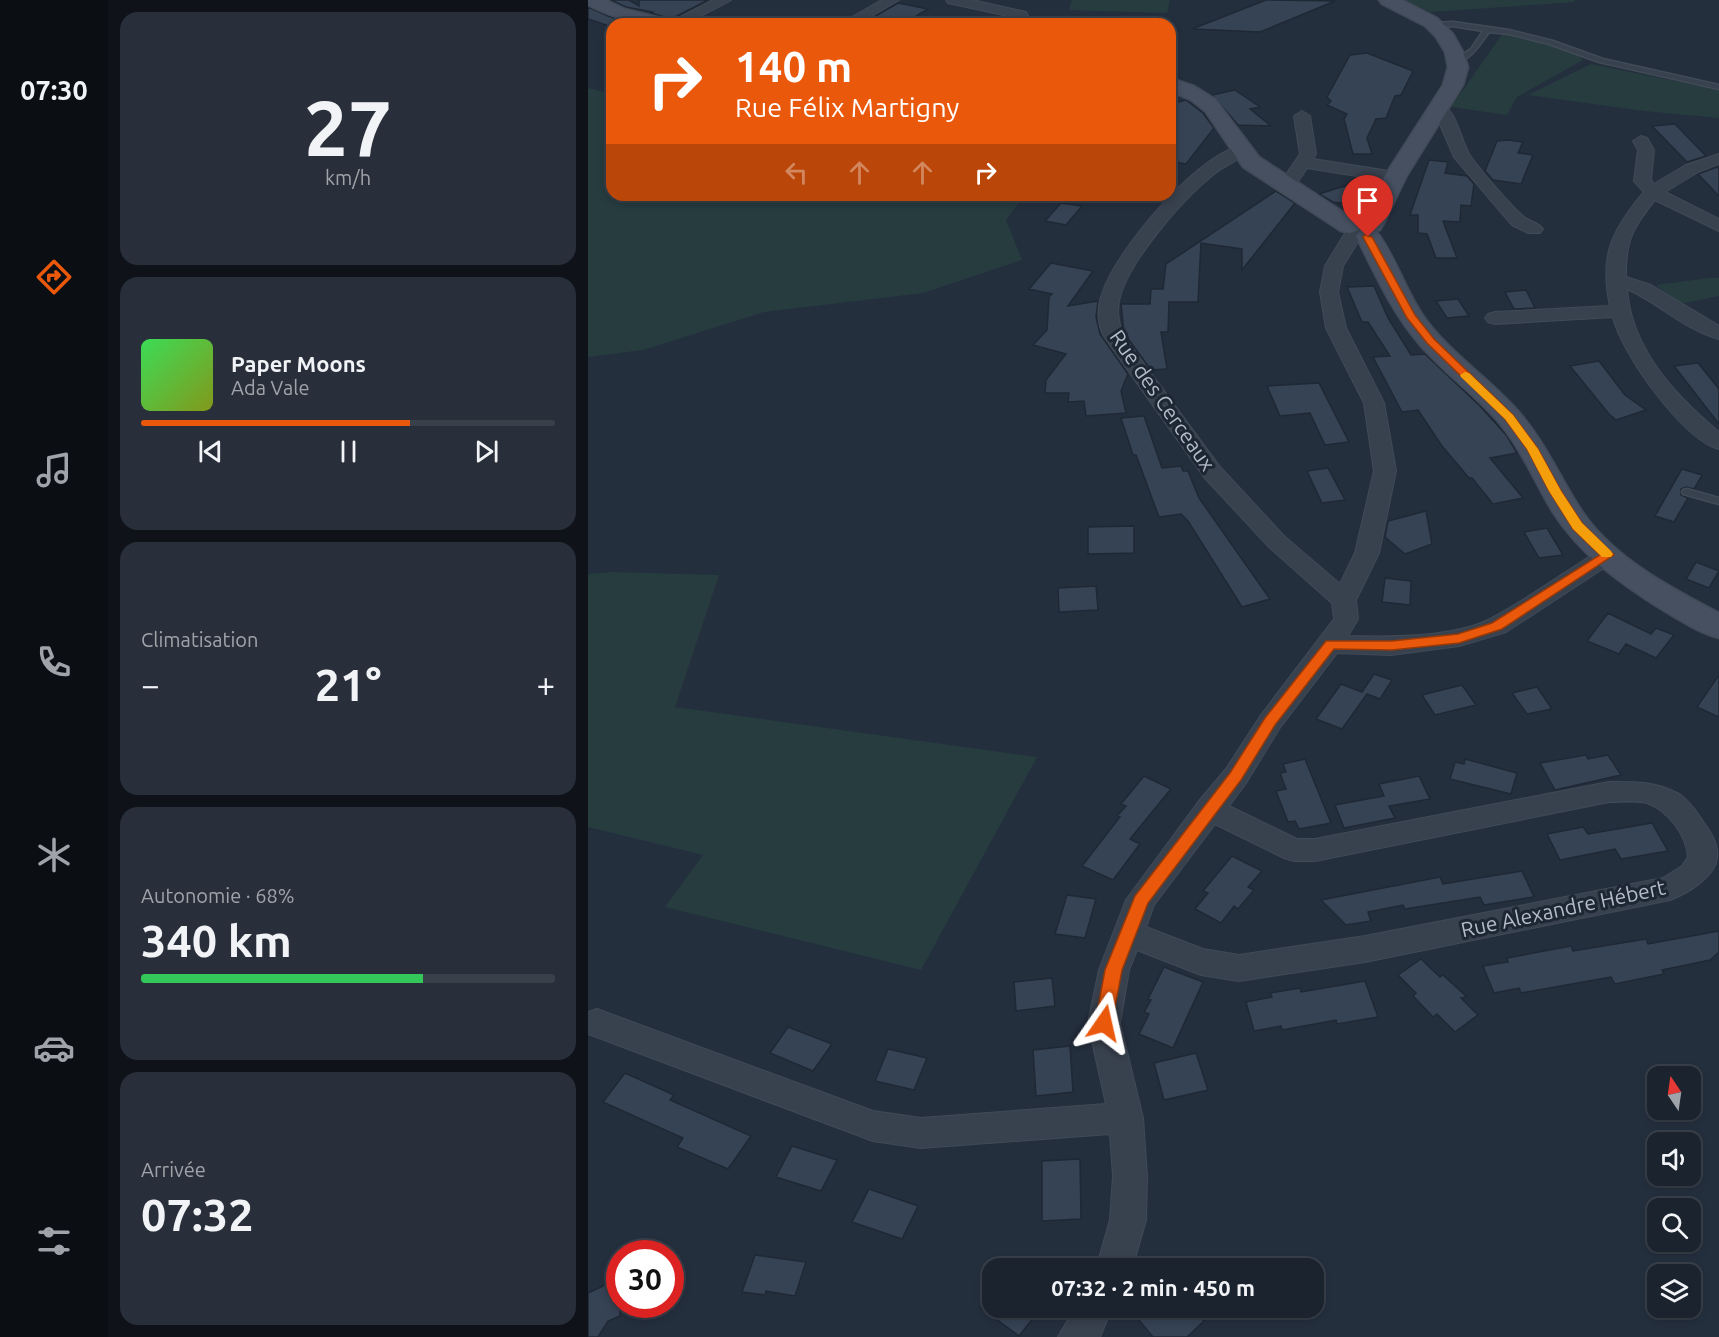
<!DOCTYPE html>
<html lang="fr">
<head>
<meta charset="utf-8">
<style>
  :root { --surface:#1b232e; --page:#282f3a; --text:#f1f3f6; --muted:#a0a4aa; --line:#39404a; --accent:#ea580c }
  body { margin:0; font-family:Ubuntu,sans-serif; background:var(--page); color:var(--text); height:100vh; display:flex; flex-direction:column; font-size:22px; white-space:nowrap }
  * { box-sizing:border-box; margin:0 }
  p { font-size:20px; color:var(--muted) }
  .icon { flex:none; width:33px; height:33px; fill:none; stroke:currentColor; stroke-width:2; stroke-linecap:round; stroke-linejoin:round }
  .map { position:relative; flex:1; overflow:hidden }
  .side { display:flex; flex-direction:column; gap:12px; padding:12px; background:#0f1319; width:480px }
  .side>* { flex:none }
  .hud { position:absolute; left:18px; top:18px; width:570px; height:183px; border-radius:18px; box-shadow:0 3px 9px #0003,0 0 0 2px var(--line); background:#ea580c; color:#fff; overflow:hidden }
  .needle { width:39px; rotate:347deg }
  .buttons { position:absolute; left:1059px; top:1066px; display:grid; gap:12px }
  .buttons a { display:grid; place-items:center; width:54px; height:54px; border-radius:12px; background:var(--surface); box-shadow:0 3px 9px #0003,0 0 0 2px var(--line); font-size:30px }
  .speed { position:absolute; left:18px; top:1240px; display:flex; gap:12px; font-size:30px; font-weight:700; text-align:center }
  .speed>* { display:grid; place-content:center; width:78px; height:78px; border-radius:50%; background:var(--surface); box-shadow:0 3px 9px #0003,0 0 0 2px var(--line); line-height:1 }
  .speed .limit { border:9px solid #d22; background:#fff; color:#111 }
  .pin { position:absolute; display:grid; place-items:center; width:51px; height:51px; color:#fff; margin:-62px -26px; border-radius:50% 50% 50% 0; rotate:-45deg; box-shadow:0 0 6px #0007 }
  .pin .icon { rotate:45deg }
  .me { position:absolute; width:66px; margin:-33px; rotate:11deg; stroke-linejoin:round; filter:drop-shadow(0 0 4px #0008) }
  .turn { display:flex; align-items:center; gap:21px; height:126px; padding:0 30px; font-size:27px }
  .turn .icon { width:78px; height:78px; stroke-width:2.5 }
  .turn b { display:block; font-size:42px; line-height:51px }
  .lanes { display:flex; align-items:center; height:57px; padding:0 30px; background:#0003; justify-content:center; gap:30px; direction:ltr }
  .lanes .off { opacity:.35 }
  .big { font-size:45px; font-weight:700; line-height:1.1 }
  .side .widget { flex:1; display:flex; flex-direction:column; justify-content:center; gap:9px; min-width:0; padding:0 21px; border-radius:18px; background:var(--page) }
  .side .dial { align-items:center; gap:0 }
  .dial b { font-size:78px; line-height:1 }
  .song { display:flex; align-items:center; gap:18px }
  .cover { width:72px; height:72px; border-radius:9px; background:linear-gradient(135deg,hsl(130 70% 55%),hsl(70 70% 35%)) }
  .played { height:6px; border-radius:3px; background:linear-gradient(90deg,var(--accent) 65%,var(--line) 65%) }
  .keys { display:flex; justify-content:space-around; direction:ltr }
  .heat { display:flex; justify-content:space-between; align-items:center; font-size:33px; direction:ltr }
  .charge { height:9px; border-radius:4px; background:linear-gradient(90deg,#34c759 68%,var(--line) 0) }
  .trip { position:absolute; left:394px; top:1258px; width:342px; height:60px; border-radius:18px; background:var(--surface); box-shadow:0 3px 9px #0003,0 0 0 2px var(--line); font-weight:700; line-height:60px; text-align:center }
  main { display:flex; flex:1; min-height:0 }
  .menu { display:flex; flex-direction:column; width:108px; justify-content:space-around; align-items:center; background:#0b0e12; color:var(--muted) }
  .menu .icon { width:42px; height:42px }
  .menu .current { color:var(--accent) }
  .menu b { font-size:27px; color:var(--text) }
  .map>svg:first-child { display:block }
  .green { fill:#263c3f }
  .building { fill:#364354; stroke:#1f2835; stroke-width:1.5 }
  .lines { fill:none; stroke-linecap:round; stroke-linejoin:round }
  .lane-casing { stroke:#414a57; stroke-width:3 }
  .street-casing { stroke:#414a57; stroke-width:2 }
  .secondary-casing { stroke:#414a57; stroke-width:3 }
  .lane { fill:#38414e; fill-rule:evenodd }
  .street { fill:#38414e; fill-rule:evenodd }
  .secondary { fill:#465061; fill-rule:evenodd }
  .route { fill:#ea580c; stroke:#983908; stroke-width:1.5 }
  .slow { fill:#f59e0b }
  .labels { text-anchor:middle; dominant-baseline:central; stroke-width:6; stroke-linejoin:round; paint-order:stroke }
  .street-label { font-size:21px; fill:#b4bcc9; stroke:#1d2633 }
</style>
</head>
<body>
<main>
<nav class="menu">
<b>07:30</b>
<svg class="icon current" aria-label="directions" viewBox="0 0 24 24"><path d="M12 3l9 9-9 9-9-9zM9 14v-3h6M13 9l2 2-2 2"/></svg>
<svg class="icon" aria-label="music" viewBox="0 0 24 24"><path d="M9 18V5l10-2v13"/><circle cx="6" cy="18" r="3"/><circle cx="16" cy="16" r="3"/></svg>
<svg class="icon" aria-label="phone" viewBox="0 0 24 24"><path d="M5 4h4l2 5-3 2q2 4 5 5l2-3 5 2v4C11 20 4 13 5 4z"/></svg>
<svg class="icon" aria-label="climate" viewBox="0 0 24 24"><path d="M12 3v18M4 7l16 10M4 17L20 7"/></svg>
<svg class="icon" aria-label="car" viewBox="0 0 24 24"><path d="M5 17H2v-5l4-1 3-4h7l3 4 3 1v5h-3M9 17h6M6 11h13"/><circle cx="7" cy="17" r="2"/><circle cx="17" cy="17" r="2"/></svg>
<svg class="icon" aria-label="filters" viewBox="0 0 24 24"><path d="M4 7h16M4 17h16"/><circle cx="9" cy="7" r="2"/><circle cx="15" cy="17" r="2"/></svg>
</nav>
<section class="side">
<div class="widget dial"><b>27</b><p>km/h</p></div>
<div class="widget">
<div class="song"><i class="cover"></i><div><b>Paper Moons</b><p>Ada Vale</p></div></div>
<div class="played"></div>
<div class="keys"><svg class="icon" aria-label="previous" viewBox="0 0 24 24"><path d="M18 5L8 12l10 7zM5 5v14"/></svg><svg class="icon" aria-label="pause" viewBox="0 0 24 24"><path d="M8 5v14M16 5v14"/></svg><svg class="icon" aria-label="next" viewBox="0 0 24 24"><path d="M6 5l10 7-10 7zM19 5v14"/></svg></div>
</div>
<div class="widget"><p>Climatisation</p>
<div class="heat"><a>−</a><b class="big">21°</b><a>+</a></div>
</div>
<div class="widget"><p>Autonomie · 68%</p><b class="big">340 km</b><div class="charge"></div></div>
<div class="widget"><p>Arrivée</p><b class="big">07:32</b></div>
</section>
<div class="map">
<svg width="1131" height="1337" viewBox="0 0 1131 1337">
  <rect width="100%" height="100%" fill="#242f3e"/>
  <!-- green -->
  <path class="green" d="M484,0H582L579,13L481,10Z
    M813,0H986L987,2L843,12Z
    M915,33L955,43L991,56L995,60L929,97L919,115L863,107Z
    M1003,64L1131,90V118L1056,111L940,95Z
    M0,88L24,94V195H437L418,220L434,260L335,293L176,312L55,350L0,357Z
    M1121,278H1131V296L1092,304L1068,285Z
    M25,572L131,575L87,707L449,757L333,970L77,907L115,855L0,827V574Z"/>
  <!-- building -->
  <path class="building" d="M23,0H41L51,6V0H120L83,19L63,13L65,12L38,7Z
    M678,0L747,1L672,32L604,29Z
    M310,3L340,9L315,24H274Z
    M0,7L20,16L40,22L24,24V27L0,19Z
    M779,53L825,71L813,95L807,96L798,118L788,119L779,138L784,154H765L756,119L759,114L739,105L743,101L739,97L762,55Z
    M647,90L672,107L662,109L683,126L650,125L624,95Z
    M598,100L615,113L626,128L598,164L582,161V104Z
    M1087,124L1118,156L1099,162L1064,126Z
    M920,140L935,142L930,153L945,155L933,184L905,180L897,171L909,141Z
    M841,160L860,162L857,173L879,176L886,184L883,206L873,205L872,222L855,221L869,258H848L839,234L830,233V215H822Z
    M1129,167L1131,169V196L1110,174Z
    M763,184L784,197L779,207L745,202L731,194Z
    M688,191L707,203L654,270V249L613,243L610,302H581L580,332H573L579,369L563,370L536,333L533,304H562L563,289H575L578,264Z
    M473,203L494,206L478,225L457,221Z
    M463,263L505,271L480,306L510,301L508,317L512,334L540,374L533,391L538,413L498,416L496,401L480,402L481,393H457L458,380L478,354L445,345L459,330L461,297L464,294L441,289Z
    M786,286L800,318L823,355L837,354L892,406L919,436L929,453L902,458L935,498L905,504L884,478H881L854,446L830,410L814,412L785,357L802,356L780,322H774L759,287Z
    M938,290L947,308L926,309L917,292Z
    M870,299L881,316L859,318L848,301Z
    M1011,361L1037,395L1058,410L1028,420L1021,414L982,366Z
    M1110,363L1131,389V424L1086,366Z
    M731,383L761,442L737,445L722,413L692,416L679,386Z
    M556,416L574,468L593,466L595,471H600L611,498L682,599L654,607L600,521L593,514L571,517L548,455H545L533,418Z
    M740,468L757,500L734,503L719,471Z
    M1094,469L1114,475L1106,489L1098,487L1093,489V495L1100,498L1086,522L1067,516Z
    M838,511L844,544L817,554L797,537L800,521Z
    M546,526V553L500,554V527Z
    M959,528L975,555L951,558L936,532Z
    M1108,562L1131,571L1121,588L1098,579Z
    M797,578L823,581L822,605L794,602Z
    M508,586L510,610L471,612L470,588Z
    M1020,613L1063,634L1068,628L1086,635L1068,658L1038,644L1031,654L999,641Z
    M786,674L804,680L792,699L779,694L754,729L728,719L753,684L774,692Z
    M1131,675V717L1109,707Z
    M874,685L888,705L847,715L834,695Z
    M949,687L964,709L939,714L924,693Z
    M998,755L1000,759L1020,755L1033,775L967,790L952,763Z
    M717,759L743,823L711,829L707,821L700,822L688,791L698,789L692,773L698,772L695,764Z
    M877,759L929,773L923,794L862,779L867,762L876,764Z
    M556,776L583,789L542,839L552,844L525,880L494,866L532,817L529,816L538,806L533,804Z
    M831,776L842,799L801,806L807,818L756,828L747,805L796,796L791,784Z
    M1064,823L1080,851L1033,859L1027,849L972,860L959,834L995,827L1000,834Z
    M644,856L674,871L660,887L666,890L650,909L646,906L633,923L607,909L620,893L615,891Z
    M934,871L946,897L896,905L892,897L817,909L815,905L780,912L783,921L758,925L733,900L852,877L855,884Z
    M479,895L508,899L497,938L467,934Z
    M1131,931V952L1122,960L1074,970L1076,974L1027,984L1023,977L933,993L931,988L906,993L895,966L920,962L919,958L983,946L985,951L1058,939L1060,944Z
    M833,959L852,977L855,975L879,997L873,998L890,1015L867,1032L849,1014L845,1017L825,996L828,993L810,975Z
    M576,967L615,982L585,1048L551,1034L561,1014L556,1012L563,1000L560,999Z
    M464,978L467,1006L428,1011L426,982Z
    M777,981L790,1017L749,1024L748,1020L694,1030L693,1026L666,1031L658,1002L684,997L682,993L712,988L713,992Z
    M200,1027L244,1044L225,1071L182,1053Z
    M482,1046L485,1092L448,1096L445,1050Z
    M300,1049L339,1058L326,1090L287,1081Z
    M608,1053L620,1090L576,1100L566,1063Z
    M37,1073L86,1095L82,1100L163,1136L140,1169L89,1147L95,1138L15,1102Z
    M204,1146L249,1160L233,1191L188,1177Z
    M492,1159L493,1219L454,1221V1161Z
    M281,1189L330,1206L314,1239L264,1222Z
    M167,1255L218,1262L207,1296L178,1291L177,1295L154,1292Z
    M32,1278V1316L20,1321L10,1337H0V1293Z
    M393,1308H453L431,1336Z
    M563,1308H605L616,1321L599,1337H565L550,1319Z"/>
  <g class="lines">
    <!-- lane casing -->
    <g class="lane-casing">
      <path id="lane" d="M865,22L921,30L965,41L1015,59L1131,85V89L1011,62L961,44L921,34L901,32C892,44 882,62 866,62V60L883,49L895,31L865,26L847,27L844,25L847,23Z
        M1099,489L1131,498V504L1095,494L1094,492L1095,490Z"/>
    </g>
    <!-- street casing -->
    <g class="street-casing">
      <path id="street" d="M125,0H143L97,24H79Z
        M294,0H311L270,24H252Z
        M358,0H384L438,12L440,15L433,19L360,3Z
        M850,103C870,108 872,142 883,157C894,172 922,205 936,217C942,222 950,222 955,229L952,233H940L924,225L866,157L847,113L842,108Z
        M714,111L722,116L728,154L725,159L807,172L815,177L807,182L719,168L705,189H693L691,185L712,154L706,116Z
        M1053,136L1059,138L1066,150L1063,180L1066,184L1098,165L1131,154V164L1110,172L1077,192L1131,219V231L1067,200C1045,227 1037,241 1038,277L1063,285L1131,326V339C1097,330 1071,303 1039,289C1043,349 1088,396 1131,432V449C1096,441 1033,353 1025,317L907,324L900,322L897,318L900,314L907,312L1022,306C1011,255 1024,230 1056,192L1046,181L1050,150L1045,141Z
        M652,146L660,151C654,159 635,166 626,174C596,198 542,259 532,297C528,309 531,322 534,334L632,467L697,537L752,584L767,553L786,471L776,403L738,328L732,292L737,266L756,235L759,231H771L774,235L755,266L750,292L758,328L796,403L808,471L791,553L768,600L770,619L760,636C800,637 865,638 902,619C940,599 975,573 1012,550L1020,547L1028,550L1032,555L1028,560L918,632L871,646L803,655L749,653L691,729L658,783L641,806L709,839H727L1021,782C1046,782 1066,781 1089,793C1099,798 1108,811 1114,820C1122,831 1131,844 1129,858C1127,877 1098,894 1082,900L777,962L651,981L613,975L549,950L541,970L532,1023L555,1118L559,1176L558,1220L544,1269H508L522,1220L525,1176L522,1134L333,1148L285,1141L0,1034V1012L9,1009L285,1111L333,1118L518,1104L500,1023L511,970L538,900L611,801L638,769L673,715L746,619L744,603L681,547L616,477L517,338C509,326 509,307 514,294C528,250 607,157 652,146ZM1021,802C1033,802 1048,800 1059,803C1081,811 1098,835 1100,857L1094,866L1075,878L777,936L651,955L615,949L558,927L566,905L627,824L696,858L706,861H727Z
        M487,1308H524L512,1337H470Z"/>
    </g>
    <!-- secondary casing -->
    <g class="secondary-casing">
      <path id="secondary" d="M0,0H18L37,9L81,20L84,24C50,24 30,20 0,5Z
        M791,0H814L849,18L865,34L875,52L880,67L875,85L818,177L795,225L792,230L788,231C806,253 817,289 834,314C860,352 900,377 930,411C958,442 973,481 996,514C1028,559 1083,588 1131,613V638C1112,633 1095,622 1078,612C1034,585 992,555 964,511C947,482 934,451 913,425C889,396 857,374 832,345C804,313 787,274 768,236L772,231L776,230L773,225L796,177L855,85L860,67L857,52L848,37L837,26L794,4Z
        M582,78L606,86L627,99L671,157L769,221L772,226L769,231L761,233L753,231L655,167L617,111L603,100L582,91Z"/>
    </g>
    <!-- lane -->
    <use href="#lane" class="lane"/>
    <!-- street -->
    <use href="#street" class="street"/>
    <!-- secondary -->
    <use href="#secondary" class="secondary"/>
  </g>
  <!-- route -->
  <path class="route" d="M776,235L784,237L827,315L846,339L925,415L950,449L973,491L994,523L1026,555L914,629L871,643L804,650L746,649L687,725L653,780L560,903L534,970L524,1023L522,1028L516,1030L510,1028L507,1023L517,970L547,896L642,773L677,718L738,641H804L870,634L904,623L1012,555L985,529L961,491L939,449L917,419L839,343L819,318L775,237Z"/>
  <!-- slow -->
  <path class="slow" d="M877,372L881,373L925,415L950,449L973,491L994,523L1023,551L1025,554L1023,557H1014L985,529L961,491L939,449L917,419L873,377L872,375Z"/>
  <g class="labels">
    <!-- street labels -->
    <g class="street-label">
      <text transform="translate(575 400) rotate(55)">Rue des Cerceaux</text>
      <text transform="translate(975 908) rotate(-12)">Rue Alexandre Hébert</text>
    </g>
  </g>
</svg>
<div class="buttons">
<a><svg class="needle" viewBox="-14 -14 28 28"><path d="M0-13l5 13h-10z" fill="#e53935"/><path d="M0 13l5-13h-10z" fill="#a0a4aa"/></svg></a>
<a><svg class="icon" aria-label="sound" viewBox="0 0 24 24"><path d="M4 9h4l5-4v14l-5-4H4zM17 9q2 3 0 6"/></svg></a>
<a><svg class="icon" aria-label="search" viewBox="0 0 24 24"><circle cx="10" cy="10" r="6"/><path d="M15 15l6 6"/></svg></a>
<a><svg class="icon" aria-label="layers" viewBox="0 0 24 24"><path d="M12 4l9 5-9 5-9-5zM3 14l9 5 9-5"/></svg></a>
</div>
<div class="speed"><div class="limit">30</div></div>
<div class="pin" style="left:780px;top:237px;background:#d93025"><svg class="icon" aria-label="arrive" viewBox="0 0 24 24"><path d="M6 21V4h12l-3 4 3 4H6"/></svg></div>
<svg class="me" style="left:516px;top:1023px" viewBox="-20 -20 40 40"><path d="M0-17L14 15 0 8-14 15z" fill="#ea580c" stroke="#fff" stroke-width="4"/></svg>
<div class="trip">07:32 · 2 min · 450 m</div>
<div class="hud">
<div class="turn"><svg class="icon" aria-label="right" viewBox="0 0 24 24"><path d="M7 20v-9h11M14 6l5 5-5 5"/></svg><div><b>140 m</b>Rue Félix Martigny</div></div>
<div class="lanes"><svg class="icon off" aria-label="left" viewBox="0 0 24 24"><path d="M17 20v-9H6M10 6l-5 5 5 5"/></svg><svg class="icon off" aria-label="ahead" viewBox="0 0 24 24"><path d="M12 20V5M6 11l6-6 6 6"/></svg><svg class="icon off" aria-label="ahead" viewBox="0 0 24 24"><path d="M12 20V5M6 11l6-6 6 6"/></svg><svg class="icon" aria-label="right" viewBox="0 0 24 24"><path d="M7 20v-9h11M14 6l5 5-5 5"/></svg></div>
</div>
</div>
</main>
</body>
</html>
